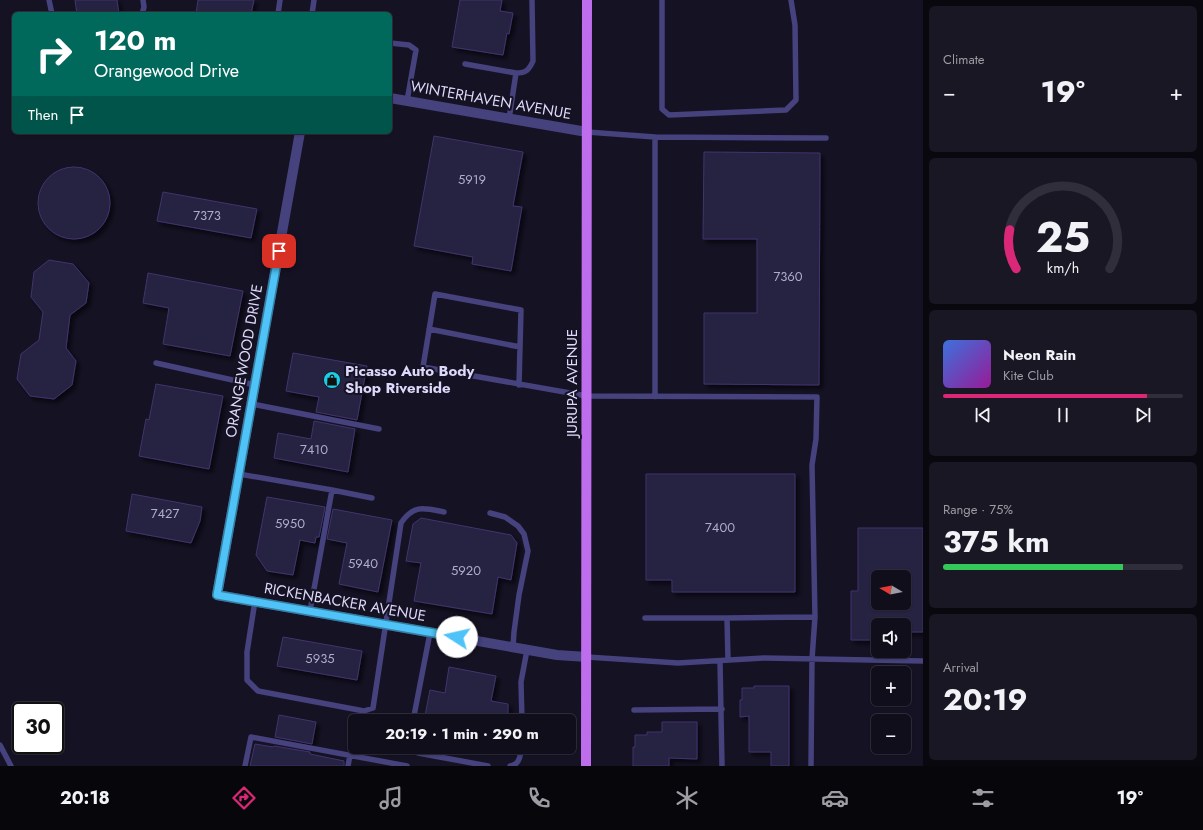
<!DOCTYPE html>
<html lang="en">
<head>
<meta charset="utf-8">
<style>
  :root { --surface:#100e1b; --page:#191724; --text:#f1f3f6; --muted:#9c9ca3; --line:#302e3a; --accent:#db2777 }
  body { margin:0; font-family:Jost,sans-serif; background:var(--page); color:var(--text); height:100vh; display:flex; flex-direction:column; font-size:15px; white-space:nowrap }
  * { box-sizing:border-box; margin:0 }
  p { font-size:13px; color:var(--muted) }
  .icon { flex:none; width:22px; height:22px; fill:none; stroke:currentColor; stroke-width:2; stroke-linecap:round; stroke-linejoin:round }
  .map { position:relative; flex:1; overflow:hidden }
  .side { display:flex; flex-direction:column; gap:6px; padding:6px; background:#09080f; width:280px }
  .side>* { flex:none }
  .guide { position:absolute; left:12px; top:12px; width:380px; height:122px; border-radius:6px; box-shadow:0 1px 3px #0004,0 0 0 1px var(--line); background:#00695c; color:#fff; overflow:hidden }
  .needle { width:26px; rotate:280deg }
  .buttons { position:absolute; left:871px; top:570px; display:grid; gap:8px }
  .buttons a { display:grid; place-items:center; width:40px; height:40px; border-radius:6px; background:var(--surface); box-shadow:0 1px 3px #0004,0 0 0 1px var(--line); font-size:20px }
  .speed { position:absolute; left:12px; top:702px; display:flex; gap:8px; font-size:20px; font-weight:700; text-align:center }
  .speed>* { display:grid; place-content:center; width:52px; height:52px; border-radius:50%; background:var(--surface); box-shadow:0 1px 3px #0004,0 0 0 1px var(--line); line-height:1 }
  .speed .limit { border:2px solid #111; border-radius:6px; background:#fff; color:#111 }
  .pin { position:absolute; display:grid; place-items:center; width:34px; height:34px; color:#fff; margin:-17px; border-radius:8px; box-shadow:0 2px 6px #0006 }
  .me { position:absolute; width:44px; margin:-22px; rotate:280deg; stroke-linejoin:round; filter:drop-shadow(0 0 3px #0008) }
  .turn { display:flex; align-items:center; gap:14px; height:84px; padding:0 16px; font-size:18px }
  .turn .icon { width:52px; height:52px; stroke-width:2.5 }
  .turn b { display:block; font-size:28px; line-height:34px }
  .then { display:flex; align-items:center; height:38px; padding:0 16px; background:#0003; gap:8px; font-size:15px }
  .big { font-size:30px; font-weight:700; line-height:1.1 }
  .side .widget { flex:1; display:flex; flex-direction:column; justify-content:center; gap:6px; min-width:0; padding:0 14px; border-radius:6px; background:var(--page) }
  .side .dial { align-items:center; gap:0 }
  .dial svg { height:104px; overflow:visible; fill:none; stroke:var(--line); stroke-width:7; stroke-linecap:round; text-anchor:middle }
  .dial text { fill:var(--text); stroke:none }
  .song { display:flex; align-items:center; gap:12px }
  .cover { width:48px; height:48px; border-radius:6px; background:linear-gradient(135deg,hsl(220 70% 55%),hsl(300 70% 35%)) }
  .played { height:4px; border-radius:2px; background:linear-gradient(90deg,var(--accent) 85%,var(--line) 85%) }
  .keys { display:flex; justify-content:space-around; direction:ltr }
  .heat { display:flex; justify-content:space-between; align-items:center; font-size:22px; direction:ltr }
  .charge { height:6px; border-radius:3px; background:linear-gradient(90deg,#34c759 75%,var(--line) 0) }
  .trip { position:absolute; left:348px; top:714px; width:228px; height:40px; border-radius:6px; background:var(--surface); box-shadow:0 1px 3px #0004,0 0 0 1px var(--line); font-weight:700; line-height:40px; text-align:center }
  .tabs { display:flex; height:64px; justify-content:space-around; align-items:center; background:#06060b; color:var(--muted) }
  .tabs .icon { width:28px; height:28px }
  .tabs .on { color:var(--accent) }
  .tabs b { font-size:18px; color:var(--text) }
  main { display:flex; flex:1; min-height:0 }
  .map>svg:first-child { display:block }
  .building { fill:#272043; stroke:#40356c; fill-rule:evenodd; filter:url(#shadow) }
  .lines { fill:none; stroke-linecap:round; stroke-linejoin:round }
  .lane { stroke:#45427d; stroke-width:5.5 }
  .street { stroke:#45427d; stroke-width:10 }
  .primary { stroke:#be6eed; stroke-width:10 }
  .route-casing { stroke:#337fa1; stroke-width:10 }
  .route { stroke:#4fc3f7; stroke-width:7 }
  .labels { text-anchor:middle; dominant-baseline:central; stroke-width:4; stroke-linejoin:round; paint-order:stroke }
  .number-label { font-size:13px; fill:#b0abcc }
  .street-label { font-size:15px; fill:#ddd9fa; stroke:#151224 }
  .poi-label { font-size:15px; font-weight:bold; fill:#ddd9fa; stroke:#151224; text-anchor:start }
</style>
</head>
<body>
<main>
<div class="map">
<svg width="923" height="766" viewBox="0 0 923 766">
  <defs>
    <filter id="shadow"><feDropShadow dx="3.5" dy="3.5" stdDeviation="2" flood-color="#0009"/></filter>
  </defs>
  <rect width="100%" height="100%" fill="#151224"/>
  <!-- building -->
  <path class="building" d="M75,0H117L119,14H77Z
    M198,0H254L251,14H196Z
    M460,0H502L500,11L513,13L509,34L507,33L503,55L452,47Z
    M434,136L523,152L513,206L522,207L511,271L472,264L473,257L414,246Z
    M704,152L820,153L819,385L704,384V313H757V239H703Z
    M38 203a36 36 0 1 1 72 0a36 36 0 1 1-72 0Z
    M163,192L257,209L251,238L157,221Z
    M49,260L73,264L89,283L86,303L70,315L66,348L76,361L72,385L54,399L30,396L17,379L21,354L39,340L43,312L31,297L34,272Z
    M148,273L243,291L230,356L163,344L169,308L143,303Z
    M293,353L367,366L357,420L316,412L319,397L286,391Z
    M156,384L223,396L209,469L139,456L146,419L149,420Z
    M314,421L355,429L348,472L274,458L278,433L311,439Z
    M646,474H795V592H672V580H646Z
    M132,494L202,507L200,521L191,543L126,531Z
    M267,497L325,507L319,537H316L315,543L300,540L293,575L267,571L256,555Z
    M333,509L392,520L378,592L339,584L347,543L327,539Z
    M421,518L511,535L517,543L511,580L498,577L492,614L414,601L421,563L406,561L413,524Z
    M858,528H923V632H904V625H878V640H851V591H858ZM878,577H904V603H878Z
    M283,637L362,651L357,680L277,666Z
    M449,667L496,676L491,701L508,704V721H424L430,690L445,693Z
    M754,686H789V766H771V752H749V716L740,717V700H742V688H754Z
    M279,715L316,722L312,744L275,737Z
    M662,722H697V759L669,758V766H633V747H635V735H647V732H662Z
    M255,744L273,747L274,746L310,752V754L344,761V766H250Z"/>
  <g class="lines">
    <!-- lane -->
    <path class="lane" d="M49,0L52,14
      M662,0V109L669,115L786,110L796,100L795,25L791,0
      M142,14L144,7L143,0
      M278,14L280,0
      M312,14L314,0
      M390,43L409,45L416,50L407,101
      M465,64L516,73
      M509,119L516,73C526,73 529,70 533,61L532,0
      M587,132L655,137V397
      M655,137L826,138
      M429,329L520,347
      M156,363L255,385
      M519,385L521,310L435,294L423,367L587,396L817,397L816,439L812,465L815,617L727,618
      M252,404L379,429
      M239,474L332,490L310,611
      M332,490L372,498
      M490,513L505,517L518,526L524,534L528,551L519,595L514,632L513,647
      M255,601L247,652V680L258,691L364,711L373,708L401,523C414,504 424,508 444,512
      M645,618H727L728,660
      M587,657L678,663L764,658L923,661
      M720,661L722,766
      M634,710L722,709
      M413,721L430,633
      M522,721L521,682L527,650
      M0,745L11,766
      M411,747L418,753L488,766
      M245,766L251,737L407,766
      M348,766L350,755
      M510,766C520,765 520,755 522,747
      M811,766L812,659L815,617"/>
    <!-- street -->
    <path class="street" d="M390,98L587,132
      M300,132L217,595L557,655L587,657"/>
    <!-- primary -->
    <path class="primary" d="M586,766L587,0"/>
  </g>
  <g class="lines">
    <!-- route casing -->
    <g class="route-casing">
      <path id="route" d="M279,251L217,595L457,637"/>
    </g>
    <!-- route -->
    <use href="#route" class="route"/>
  </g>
  <!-- icons -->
  <defs>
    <g id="shop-disc" transform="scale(0.9)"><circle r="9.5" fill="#1dcde3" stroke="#151224"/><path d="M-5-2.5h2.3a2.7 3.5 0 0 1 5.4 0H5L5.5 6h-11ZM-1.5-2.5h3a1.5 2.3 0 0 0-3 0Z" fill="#111"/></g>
  </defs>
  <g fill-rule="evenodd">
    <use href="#shop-disc" x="332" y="380"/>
  </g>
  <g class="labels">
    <!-- number labels -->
    <g class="number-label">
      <text x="472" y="179">5919</text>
      <text x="207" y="215">7373</text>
      <text x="788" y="276">7360</text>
      <text x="314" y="449">7410</text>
      <text x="165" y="513">7427</text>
      <text x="290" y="523">5950</text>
      <text x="720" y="527">7400</text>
      <text x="363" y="563">5940</text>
      <text x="466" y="570">5920</text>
      <text x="320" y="658">5935</text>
    </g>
    <!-- street labels -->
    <g class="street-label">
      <text transform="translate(491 100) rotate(10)">WINTERHAVEN AVENUE</text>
      <text transform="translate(244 361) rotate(-80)">ORANGEWOOD DRIVE</text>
      <text transform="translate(572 383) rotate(-90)">JURUPA AVENUE</text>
      <text transform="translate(345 602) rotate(10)">RICKENBACKER AVENUE</text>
    </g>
    <!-- poi labels -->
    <g class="poi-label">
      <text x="345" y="371">Picasso Auto Body<tspan x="345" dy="17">Shop Riverside</tspan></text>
    </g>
  </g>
</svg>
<div class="buttons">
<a><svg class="needle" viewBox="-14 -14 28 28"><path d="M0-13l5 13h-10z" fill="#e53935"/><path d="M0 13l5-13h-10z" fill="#9c9ca3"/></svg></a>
<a><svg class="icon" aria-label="sound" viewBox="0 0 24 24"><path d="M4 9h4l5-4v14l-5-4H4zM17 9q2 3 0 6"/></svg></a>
<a>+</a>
<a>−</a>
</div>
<div class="speed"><div class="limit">30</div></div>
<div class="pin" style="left:279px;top:251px;background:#d93025"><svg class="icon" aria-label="arrive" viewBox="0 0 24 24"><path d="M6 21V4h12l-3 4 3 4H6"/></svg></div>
<svg class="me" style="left:457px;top:637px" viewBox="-20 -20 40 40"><circle r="19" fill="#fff"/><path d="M0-13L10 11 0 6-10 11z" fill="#4fc3f7"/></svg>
<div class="trip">20:19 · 1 min · 290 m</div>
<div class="guide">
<div class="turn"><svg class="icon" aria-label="right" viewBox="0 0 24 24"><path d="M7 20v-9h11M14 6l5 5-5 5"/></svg><div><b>120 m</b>Orangewood Drive</div></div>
<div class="then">Then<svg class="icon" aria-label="arrive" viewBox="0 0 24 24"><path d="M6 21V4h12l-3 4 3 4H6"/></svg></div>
</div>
</div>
<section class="side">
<div class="widget"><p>Climate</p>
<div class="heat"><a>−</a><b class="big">19°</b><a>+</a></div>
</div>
<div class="widget dial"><svg viewBox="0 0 100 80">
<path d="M14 69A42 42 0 1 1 86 69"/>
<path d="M14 69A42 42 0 0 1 9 39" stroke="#db2777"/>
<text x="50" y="56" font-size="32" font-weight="700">25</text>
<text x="50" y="72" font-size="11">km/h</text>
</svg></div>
<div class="widget">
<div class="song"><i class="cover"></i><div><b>Neon Rain</b><p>Kite Club</p></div></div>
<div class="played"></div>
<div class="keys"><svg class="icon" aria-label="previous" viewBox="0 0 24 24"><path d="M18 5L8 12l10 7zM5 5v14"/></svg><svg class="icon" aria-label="pause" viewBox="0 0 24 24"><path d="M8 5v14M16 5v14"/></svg><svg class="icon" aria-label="next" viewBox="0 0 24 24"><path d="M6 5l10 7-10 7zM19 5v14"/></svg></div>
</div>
<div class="widget"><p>Range · 75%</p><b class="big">375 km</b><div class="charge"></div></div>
<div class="widget"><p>Arrival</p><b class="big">20:19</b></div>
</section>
</main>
<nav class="tabs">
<b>20:18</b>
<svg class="icon on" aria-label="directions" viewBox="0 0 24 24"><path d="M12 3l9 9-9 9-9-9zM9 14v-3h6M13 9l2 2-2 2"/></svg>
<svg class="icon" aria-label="music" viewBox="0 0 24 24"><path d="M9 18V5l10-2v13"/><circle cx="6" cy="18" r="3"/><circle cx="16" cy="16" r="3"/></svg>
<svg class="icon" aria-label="phone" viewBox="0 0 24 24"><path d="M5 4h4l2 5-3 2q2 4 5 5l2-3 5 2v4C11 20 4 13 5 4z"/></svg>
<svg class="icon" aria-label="climate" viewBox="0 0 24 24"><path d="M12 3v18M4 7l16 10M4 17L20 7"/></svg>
<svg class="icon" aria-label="car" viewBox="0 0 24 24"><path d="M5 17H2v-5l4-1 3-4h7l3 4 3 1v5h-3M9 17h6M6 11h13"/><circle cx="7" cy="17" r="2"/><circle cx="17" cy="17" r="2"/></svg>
<svg class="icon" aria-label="filters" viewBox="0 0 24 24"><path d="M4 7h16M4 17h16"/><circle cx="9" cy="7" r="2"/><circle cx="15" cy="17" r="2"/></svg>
<b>19°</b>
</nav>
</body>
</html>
